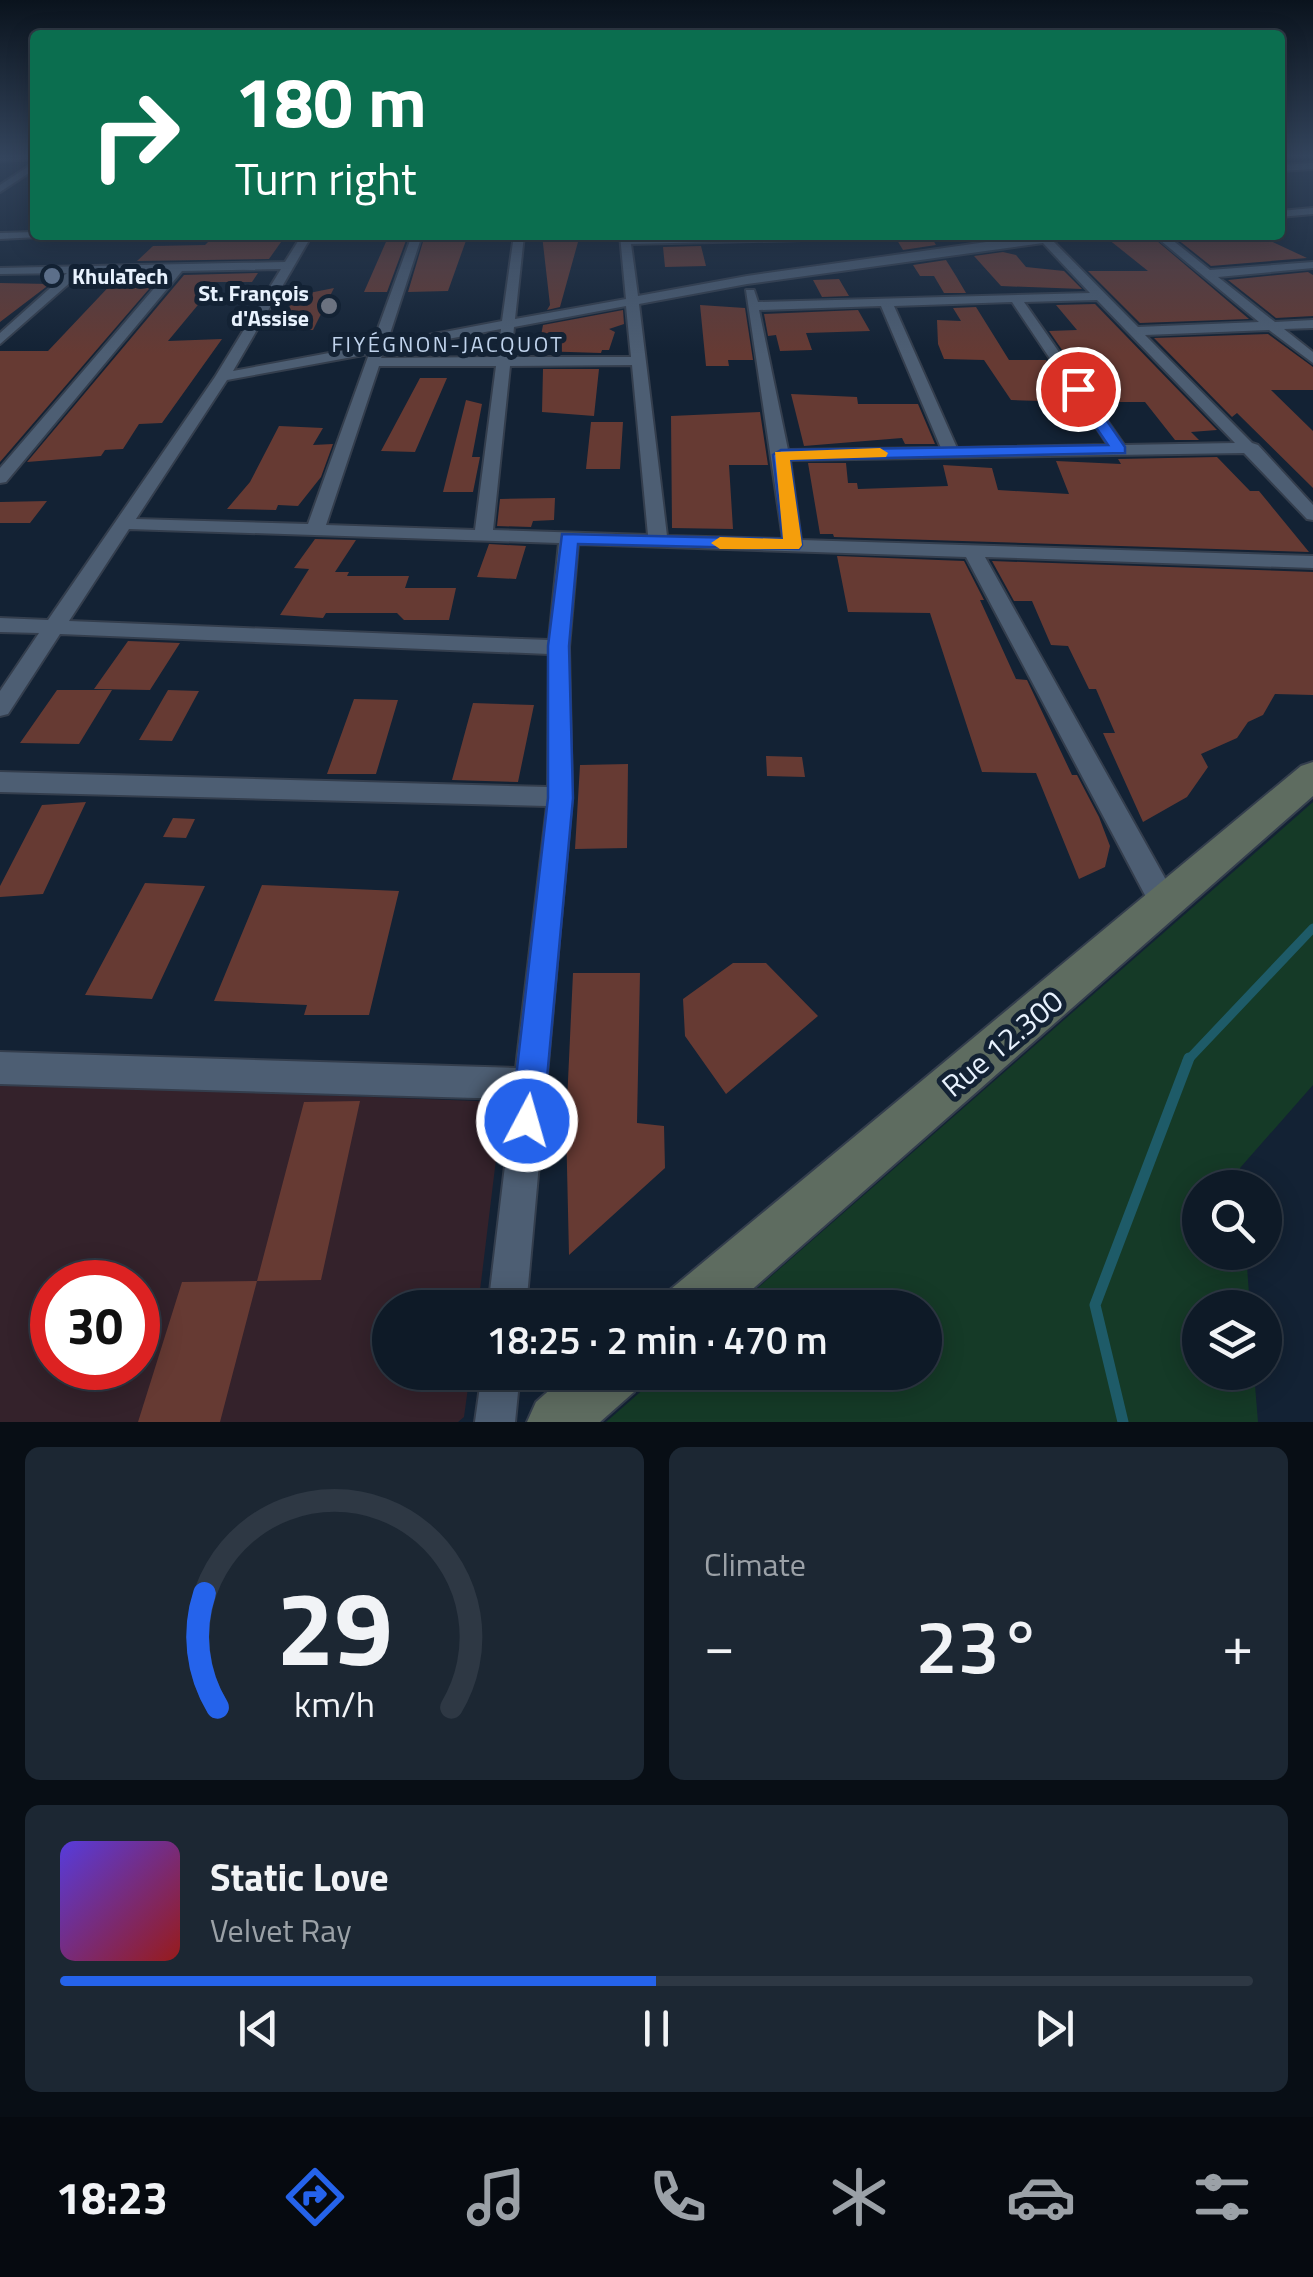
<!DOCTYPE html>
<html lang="en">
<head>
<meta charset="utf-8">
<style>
  :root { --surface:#0e1a27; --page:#1c2733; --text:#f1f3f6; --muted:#9ba1a7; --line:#2e3844; --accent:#2563eb }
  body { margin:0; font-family:"Titillium Web",sans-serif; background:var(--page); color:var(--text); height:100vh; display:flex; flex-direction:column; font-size:38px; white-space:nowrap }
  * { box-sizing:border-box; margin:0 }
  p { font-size:32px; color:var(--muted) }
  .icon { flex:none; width:55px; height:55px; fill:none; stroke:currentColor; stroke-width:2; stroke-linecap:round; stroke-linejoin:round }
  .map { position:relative; height:1422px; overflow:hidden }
  .panel { display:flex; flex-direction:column; gap:25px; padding:25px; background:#080e15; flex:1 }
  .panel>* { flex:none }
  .guide { position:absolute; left:30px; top:30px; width:1255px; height:210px; border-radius:10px; box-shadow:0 5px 25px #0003,0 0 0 2px var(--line); background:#0b6e4f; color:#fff; overflow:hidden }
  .controls { position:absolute; left:1182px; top:1170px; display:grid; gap:20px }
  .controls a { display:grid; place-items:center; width:100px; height:100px; border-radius:50%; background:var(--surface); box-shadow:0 5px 25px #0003,0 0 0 2px var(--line); font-size:50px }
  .speed { position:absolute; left:30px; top:1260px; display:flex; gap:20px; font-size:50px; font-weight:700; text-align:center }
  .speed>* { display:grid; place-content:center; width:130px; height:130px; border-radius:50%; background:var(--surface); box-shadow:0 5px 25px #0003,0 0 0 2px var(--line); line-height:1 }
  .speed .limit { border:15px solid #d22; background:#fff; color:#111 }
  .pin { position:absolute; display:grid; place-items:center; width:85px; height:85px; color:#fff; margin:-42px; border:5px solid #fff; border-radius:50%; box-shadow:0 2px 10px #0007 }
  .me { position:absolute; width:110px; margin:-55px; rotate:6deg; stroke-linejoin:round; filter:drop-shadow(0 0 8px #0008) }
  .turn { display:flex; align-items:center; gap:35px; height:210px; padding:0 40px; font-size:45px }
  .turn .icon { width:130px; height:130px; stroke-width:2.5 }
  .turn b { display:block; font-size:70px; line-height:85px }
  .big { font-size:75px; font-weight:600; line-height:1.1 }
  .panel .card { flex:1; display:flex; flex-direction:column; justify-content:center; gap:15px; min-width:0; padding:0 35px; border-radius:15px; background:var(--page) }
  .panel .dial { align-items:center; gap:0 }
  .dial svg { height:260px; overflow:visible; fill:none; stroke:var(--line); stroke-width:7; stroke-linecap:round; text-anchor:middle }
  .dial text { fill:var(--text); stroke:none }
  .song { display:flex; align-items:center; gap:30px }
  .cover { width:120px; height:120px; border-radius:15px; background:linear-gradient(135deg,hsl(250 70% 55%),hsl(0 70% 35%)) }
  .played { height:10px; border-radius:5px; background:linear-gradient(90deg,var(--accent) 50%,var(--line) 50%) }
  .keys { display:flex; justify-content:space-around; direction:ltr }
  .heat { display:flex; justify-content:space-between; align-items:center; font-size:55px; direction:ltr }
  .panel .tiles { flex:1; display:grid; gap:25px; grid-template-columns:1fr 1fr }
  .card:last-child { grid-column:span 2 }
  .trip { position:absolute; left:372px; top:1290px; width:570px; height:100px; border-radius:50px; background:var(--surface); box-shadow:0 5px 25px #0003,0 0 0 2px var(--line); font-weight:600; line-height:100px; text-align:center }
  .dock { display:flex; height:160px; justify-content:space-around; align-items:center; background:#060a10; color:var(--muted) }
  .dock .icon { width:70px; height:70px }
  .dock .on { color:var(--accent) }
  .dock b { font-size:45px; color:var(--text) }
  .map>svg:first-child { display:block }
  .education { fill:#34222b; fill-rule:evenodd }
  .green { fill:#153a27 }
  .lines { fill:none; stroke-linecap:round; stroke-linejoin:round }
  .stream-far1 { stroke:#1e5b68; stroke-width:9 }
  .stream { stroke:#1e5b68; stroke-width:11 }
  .building { fill:#663a33 }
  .street-casing { stroke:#343e4d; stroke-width:4 }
  .secondary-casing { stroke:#343e4d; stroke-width:4 }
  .street { fill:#4d5e73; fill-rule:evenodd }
  .secondary { fill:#5e6c60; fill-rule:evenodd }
  .route { fill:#2563eb; stroke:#184099; stroke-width:2.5 }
  .slow { fill:#f59e0b }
  .service-dot { fill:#5c6f8a; stroke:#132234; stroke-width:4 }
  .worship-dot { fill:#6b7280; stroke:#132234; stroke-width:4 }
  .labels { text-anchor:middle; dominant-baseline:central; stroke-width:10; stroke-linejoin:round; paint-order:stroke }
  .far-poi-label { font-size:22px; font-weight:bold; fill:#e8f2fe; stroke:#132234; text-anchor:start }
  .far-neighbourhood-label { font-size:22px; letter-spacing:2.5px; fill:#c1d4ed; stroke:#132234 }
  .near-street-label { font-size:30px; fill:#e8f2fe; stroke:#132234 }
</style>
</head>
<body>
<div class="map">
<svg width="1313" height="1422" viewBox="0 0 1313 1422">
  <rect width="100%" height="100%" fill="#132234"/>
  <!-- education -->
  <path class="education" d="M0,1083L503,1102L478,1307L390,1308V1372L470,1373L464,1417L458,1422H0ZM52,1282H138V1368H52Z"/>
  <!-- green -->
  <path class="green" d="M1313,802V1085L1240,1168L1241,1187L1200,1188V1252L1246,1253L1250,1307L1200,1308V1372L1254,1373L1258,1422H606L662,1373L925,1372V1308L736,1307Z"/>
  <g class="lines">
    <!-- stream-far1 -->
    <path class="stream-far1" d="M1187,1061L1313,928"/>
    <!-- stream -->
    <path class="stream" d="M1123,1422L1095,1305L1189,1058"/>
  </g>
  <!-- building -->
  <path class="building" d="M215,235H286L269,259L137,261L153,246L205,245Z
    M389,235H408L387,292H364Z
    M425,235H468L448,291L408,292Z
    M542,235H570L569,242H578L560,307L547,310L550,305Z
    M894,235H930L936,245L903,250Z
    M1103,235H1150L1249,319L1140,323L1088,271H1148Z
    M1172,235H1258L1307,258L1211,266Z
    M701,246L706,266L665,267L663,247Z
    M1003,252L1016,255L1026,267L1064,271L1082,289L1001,286L974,256Z
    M946,260L956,276L966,293H944L934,276H920L913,265Z
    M1308,272L1313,275V316L1276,318L1228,280Z
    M258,273L252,282H217L168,341L222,339L162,423L139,424L123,449L105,450L101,456L27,462L184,275Z
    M161,275L0,462V351H48L117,278Z
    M839,279L849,296L822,297L813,280Z
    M0,283L50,284L0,322Z
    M334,288L313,330H291L289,297Z
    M1095,304L1217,430L1191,432L1199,440H1175L1145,402H1098L1049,331L1077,330L1056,305Z
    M700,305L745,308L753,360H728L729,366H706Z
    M976,307L1009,360H1046L1074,402L1011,400L984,360L944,359L938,344L937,320L961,321L953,308Z
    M623,310L624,324L609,329L615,332L609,350H602L601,353L538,351L543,325Z
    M858,310L870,331L806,333L812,350L780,351L776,335L768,336L764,314Z
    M1268,334L1313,367V390H1271L1313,431V488L1237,413L1232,417L1154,338Z
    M543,369H599L594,416L542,412Z
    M420,378H447L415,452L381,451Z
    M791,394L857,397L858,404H918L935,444H905L902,438L804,446Z
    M466,400L482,404L472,457H480L473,492H443Z
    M760,412L768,465H729L733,529L672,528L671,416Z
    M591,422H623L620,469H586Z
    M279,426L323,428L313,445L333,444L321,477L298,506L278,505L276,510L227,509L250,482Z
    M1217,457L1250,491H1259L1309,552L834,537L833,534H820L808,463H846L848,483H857L858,489L948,486L943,465L992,468L998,490L1069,494L1056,461L1121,464L1118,459Z
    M555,498L554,520L533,521L531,527L497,526L500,499Z
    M47,501L30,523H0V502Z
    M315,539L356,540L335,572H349L347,576H409L405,588H456L449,620H404L397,613H326L323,618L280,615L309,569L294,568Z
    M489,544L526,546L516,579L477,577Z
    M837,556L964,561L984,600H980L1016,679L1027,680L1072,775H1077L1099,817L1110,846L1105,867L1079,879L1036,773L982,772L930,613L848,612Z
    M992,561L1313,572V695L1275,694L1263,715L1248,722L1237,738L1201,754L1208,767L1187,797L1143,822L1103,733H1115L1096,689H1089L1068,646L1051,645L1032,601H1014Z
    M128,641L180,643L150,690L94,689Z
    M57,690H112L79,744L20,743Z
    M168,690L199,691L172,741L139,740Z
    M354,699L398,700L376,774H327Z
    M473,703L534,705L518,782L452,780Z
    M766,756L802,757L805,777L767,776Z
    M628,764L627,848L575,849L580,765Z
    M86,802L43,894L0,897V886L42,805Z
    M173,818L195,819L186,838L163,837Z
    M145,883L205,886L152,999L85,995Z
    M262,885L399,891L369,1015H304L307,1005L214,1001Z
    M733,963H766L818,1016L726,1094L685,1036L683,999Z
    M573,973H640L637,1123L664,1126L665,1168L569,1255L566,1124Z
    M360,1101L321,1280L257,1281L304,1102Z
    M257,1281L220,1422H138L182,1282Z"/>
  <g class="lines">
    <!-- street casing -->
    <g class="street-casing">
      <path id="street" d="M0,155H35V159L0,161Z
        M35,162V169L0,192V185Z
        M1313,163V169L1280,171V165Z
        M1313,208V214L1280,217V211Z
        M35,232L39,237L0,239V233Z
        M302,235H312L233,371L372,345L412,235H422L387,343L502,321L514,235H524L515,319L626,299L620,235L848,236L843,239L631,244L638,296L747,276L1036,235H1082L1053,241L1138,327L1259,322L1154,235H1166L1210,270L1313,262V268L1218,277L1275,322L1313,320V328L1284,329L1313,352V363L1269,330L1145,335L1252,443L1258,445L1313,505V520L1307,519L1244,453L790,460L801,540L1313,556V568L985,557L1175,896L1179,905L1175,914L1165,917L1155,914L966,557L578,544L569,647L572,797L526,1308H488L513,1099L0,1084V1052L516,1068L547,806L0,792V772L548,787L549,654L60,634L8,714L0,716V691L39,633L0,632V618L48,620L215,377L281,269L182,271L6,482L0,483V468L169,271L81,273L0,344V333L67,273L0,274V268L285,262ZM1043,243L1090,293L758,302L754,290H746L783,539L667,536L639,304L747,284ZM1097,300L1235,443L1124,445L1024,302ZM1012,302L1108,445L957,448L894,306ZM626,306L631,357H511L514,327ZM881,306L941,448L788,450L759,310ZM501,329L497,357L381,358L384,351ZM369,354L308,524L136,519L227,380ZM632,365L648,535L493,530L510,366ZM379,366H496L475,530L326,525ZM129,529L559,543L549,640L69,621Z
        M482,1372H520L515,1422H475Z"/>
    </g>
    <!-- secondary casing -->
    <g class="secondary-casing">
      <path id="secondary" d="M1313,762V796L731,1308H663L671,1289L1301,766Z
        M570,1372H642L634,1392L600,1422H527L536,1402Z"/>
    </g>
    <!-- street -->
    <use href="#street" class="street"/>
    <!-- secondary -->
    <use href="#secondary" class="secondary"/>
  </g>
  <!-- sky -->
  <linearGradient id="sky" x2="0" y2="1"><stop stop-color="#0a131d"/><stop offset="0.44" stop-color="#33445c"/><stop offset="1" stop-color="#33445c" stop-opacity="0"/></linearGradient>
  <rect width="1313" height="354" fill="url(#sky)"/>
  <!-- route -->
  <path class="route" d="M1078,385L1083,386L1125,447V453L790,460L802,545L799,549L578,544L569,646L573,798L543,1121L539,1133L527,1137L515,1133L511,1121L548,798V646L562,534L783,539L773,455L781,450L1108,445L1070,389Z"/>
  <!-- slow -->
  <path class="slow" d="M880,448L888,453L886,457L790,460L802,545L799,549H720L711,543L720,537L783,539L775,452Z"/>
  <!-- markers -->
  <circle class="service-dot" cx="52" cy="276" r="10"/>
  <circle class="worship-dot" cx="329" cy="306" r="10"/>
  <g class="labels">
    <!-- far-poi labels -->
    <g class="far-poi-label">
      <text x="72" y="276">KhulaTech</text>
      <text x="309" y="293" text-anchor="end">St. François<tspan x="309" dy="25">d'Assise</tspan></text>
    </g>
    <!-- far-neighbourhood labels -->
    <g class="far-neighbourhood-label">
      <text x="448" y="344">FIYÉGNON-JACQUOT</text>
    </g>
    <!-- near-street labels -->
    <g class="near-street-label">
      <text transform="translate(1002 1043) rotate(-40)">Rue 12.300</text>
    </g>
  </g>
</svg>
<div class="controls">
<a><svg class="icon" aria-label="search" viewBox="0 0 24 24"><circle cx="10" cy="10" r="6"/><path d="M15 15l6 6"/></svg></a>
<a><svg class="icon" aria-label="layers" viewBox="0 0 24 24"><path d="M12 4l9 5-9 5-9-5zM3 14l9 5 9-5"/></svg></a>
</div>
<div class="speed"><div class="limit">30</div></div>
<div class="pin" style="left:1078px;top:389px;background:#d93025"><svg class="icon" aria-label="arrive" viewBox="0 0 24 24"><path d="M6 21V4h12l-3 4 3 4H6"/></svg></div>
<svg class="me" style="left:527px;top:1121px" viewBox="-20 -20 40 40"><circle r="17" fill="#2563eb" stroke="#fff" stroke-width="3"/><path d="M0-11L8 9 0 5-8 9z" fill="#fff"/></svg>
<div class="trip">18:25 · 2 min · 470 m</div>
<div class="guide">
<div class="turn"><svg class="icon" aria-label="right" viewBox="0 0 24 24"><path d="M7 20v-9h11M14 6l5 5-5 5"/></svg><div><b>180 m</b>Turn right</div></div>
</div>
</div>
<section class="panel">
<div class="tiles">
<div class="card dial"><svg viewBox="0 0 100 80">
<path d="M14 69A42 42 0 1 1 86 69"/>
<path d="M14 69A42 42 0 0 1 10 34" stroke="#2563eb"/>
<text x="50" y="56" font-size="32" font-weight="700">29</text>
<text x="50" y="72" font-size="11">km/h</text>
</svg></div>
<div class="card"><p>Climate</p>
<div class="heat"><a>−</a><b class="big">23°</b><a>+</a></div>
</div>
<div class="card">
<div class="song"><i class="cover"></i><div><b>Static Love</b><p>Velvet Ray</p></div></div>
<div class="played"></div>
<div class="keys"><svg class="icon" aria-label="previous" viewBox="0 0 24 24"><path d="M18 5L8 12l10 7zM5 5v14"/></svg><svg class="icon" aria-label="pause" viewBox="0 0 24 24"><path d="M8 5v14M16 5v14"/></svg><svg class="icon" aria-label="next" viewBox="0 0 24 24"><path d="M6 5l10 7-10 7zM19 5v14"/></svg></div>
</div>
</div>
</section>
<nav class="dock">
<b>18:23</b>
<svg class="icon on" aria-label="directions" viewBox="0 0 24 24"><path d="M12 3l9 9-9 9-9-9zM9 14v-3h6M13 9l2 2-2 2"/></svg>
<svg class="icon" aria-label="music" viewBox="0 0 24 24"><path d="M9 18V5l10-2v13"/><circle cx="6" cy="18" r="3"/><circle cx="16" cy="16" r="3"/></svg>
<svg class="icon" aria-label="phone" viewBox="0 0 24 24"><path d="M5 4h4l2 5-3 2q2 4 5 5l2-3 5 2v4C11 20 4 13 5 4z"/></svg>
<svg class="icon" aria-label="climate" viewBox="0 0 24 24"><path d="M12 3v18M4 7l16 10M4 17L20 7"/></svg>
<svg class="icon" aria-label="car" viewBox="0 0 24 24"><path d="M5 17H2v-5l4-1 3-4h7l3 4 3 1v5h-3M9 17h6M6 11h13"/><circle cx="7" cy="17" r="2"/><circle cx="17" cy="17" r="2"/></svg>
<svg class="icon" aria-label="filters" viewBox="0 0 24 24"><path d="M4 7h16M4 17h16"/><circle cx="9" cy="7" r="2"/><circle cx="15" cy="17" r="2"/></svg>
</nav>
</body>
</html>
